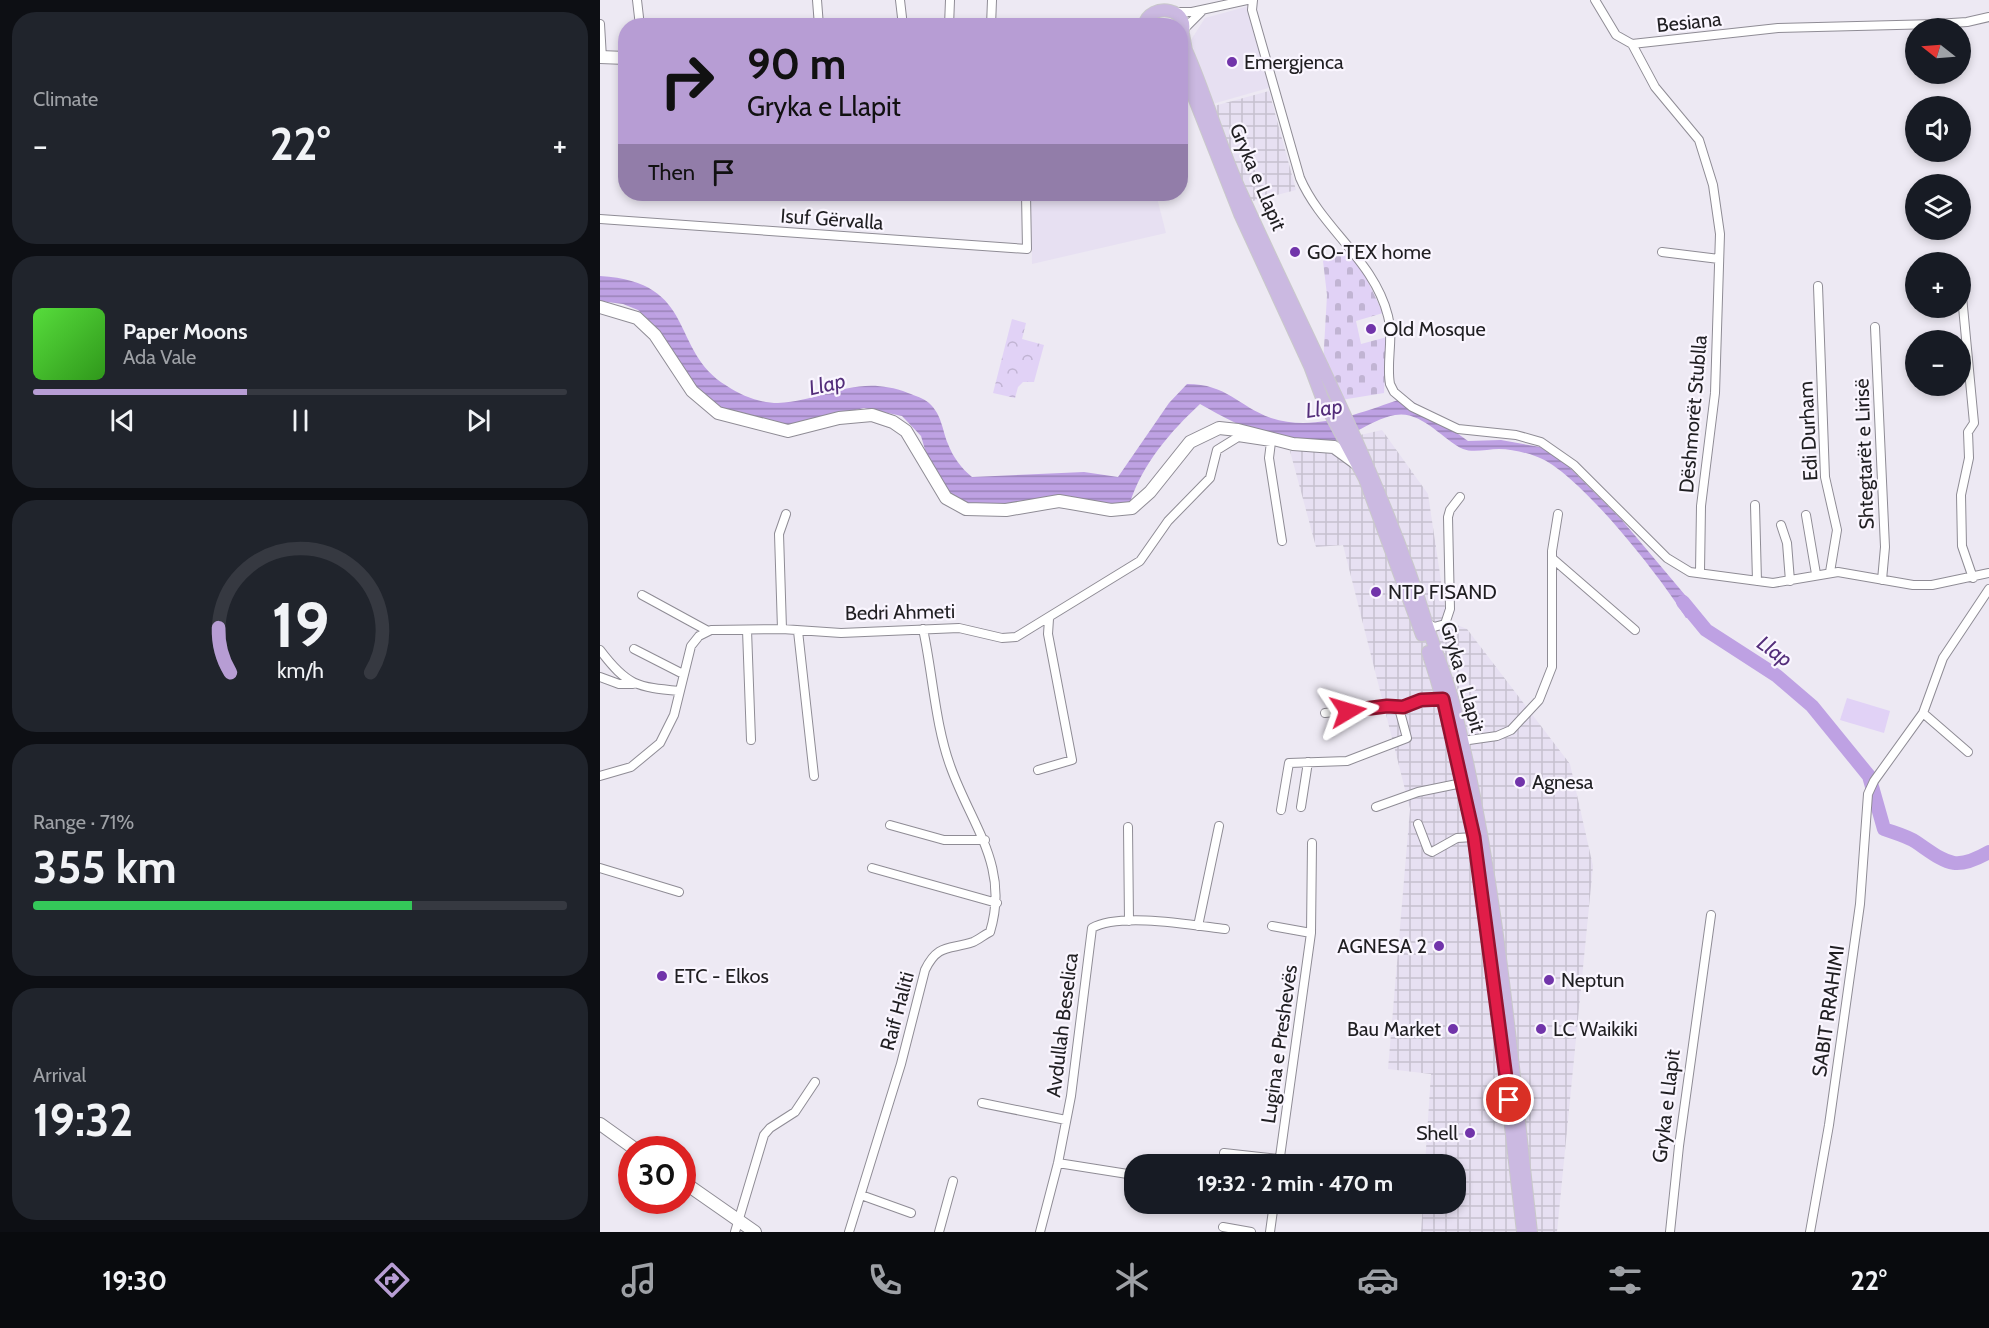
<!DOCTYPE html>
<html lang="en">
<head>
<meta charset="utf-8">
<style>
  :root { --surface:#171b24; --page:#20242c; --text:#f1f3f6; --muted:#9ea1a6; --line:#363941; --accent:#b79dd4 }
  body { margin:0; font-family:Cabin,sans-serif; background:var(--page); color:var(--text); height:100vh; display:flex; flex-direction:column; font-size:22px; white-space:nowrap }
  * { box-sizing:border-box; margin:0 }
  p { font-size:20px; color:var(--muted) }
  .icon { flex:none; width:33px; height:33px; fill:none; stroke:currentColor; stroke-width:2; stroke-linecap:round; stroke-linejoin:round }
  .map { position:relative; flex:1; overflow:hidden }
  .sheet { display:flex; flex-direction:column; gap:12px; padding:12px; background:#0d0f14; width:600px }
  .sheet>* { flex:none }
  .hud { position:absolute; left:18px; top:18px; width:570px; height:183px; border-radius:24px; box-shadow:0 3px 9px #0003; background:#b79dd4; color:#111; overflow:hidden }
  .needle { width:39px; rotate:287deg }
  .controls { position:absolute; left:1305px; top:18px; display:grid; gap:12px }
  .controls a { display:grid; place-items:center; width:66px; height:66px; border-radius:50%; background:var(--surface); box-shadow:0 3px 9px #0003; font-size:30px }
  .speed { position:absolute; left:18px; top:1136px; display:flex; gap:12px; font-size:30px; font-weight:700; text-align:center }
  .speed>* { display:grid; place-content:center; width:78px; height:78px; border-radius:50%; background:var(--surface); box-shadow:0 3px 9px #0003; line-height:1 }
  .speed .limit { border:9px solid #d22; background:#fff; color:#111 }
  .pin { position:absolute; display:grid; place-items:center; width:51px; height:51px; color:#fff; margin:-26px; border:3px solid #fff; border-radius:50%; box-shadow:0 2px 6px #0007 }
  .me { position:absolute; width:66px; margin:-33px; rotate:83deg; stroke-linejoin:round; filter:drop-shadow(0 0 4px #0008) }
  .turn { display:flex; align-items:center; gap:21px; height:126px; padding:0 30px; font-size:27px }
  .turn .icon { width:78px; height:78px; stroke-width:2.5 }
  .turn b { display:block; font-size:42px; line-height:51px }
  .then { display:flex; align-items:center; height:57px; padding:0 30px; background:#0003; gap:12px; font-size:22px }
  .big { font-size:45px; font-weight:700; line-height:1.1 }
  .sheet .card { flex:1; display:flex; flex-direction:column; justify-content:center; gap:9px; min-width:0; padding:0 21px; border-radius:24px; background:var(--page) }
  .sheet .dial { align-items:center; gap:0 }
  .dial svg { height:156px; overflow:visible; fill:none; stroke:var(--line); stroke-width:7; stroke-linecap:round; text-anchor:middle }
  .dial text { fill:var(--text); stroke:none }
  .song { display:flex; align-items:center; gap:18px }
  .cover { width:72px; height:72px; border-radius:9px; background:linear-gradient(135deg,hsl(110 70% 55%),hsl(110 70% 35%)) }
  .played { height:6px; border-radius:3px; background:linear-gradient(90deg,var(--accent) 40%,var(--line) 40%) }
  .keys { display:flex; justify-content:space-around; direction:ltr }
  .heat { display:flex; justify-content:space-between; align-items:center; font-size:33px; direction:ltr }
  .charge { height:9px; border-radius:4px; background:linear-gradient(90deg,#34c759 71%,var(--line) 0) }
  .trip { position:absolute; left:524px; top:1154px; width:342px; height:60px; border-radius:24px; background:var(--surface); box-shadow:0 3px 9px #0003; font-weight:700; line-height:60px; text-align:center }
  .dock { display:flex; height:96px; justify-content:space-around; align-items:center; background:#090b0e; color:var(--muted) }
  .dock .icon { width:42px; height:42px }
  .dock .current { color:var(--accent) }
  .dock b { font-size:27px; color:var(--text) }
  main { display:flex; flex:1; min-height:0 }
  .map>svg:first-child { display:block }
  .built { fill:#e7e0f2 }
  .industrial { fill:url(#industrial-grid) }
  .green { fill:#e1d2f6 }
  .cemetery { fill:url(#cemetery-stones) }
  .park { fill:url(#park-crowns) }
  .water { fill:url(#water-rules) }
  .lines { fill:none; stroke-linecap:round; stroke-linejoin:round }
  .river { stroke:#bea1e3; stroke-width:14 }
  .minor-casing { stroke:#8f8c95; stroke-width:10 }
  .secondary-casing { stroke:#8f8c95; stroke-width:14 }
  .primary-casing { stroke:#c9c9ca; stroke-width:14 }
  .minor { stroke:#fff; stroke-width:8 }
  .secondary { stroke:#fff; stroke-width:12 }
  .primary { stroke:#cbb9e1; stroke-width:12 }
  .route-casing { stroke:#92132f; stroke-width:15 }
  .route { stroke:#e11d48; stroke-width:10 }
  .poi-dot { fill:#7134aa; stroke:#faf6ff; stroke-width:2 }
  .labels { text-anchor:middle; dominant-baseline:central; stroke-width:4.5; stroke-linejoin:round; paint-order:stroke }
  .street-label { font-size:20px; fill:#201f22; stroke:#faf6ff }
  .poi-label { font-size:20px; fill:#201f22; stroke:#faf6ff; text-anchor:start }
  .water-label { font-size:21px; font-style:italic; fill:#532d7a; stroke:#faf6ff }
</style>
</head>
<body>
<main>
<section class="sheet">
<div class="card"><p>Climate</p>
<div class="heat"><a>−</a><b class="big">22°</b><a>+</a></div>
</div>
<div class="card">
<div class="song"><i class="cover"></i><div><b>Paper Moons</b><p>Ada Vale</p></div></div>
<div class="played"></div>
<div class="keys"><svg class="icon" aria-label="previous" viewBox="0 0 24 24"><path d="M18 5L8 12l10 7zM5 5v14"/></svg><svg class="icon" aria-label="pause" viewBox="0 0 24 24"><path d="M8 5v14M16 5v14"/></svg><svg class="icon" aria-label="next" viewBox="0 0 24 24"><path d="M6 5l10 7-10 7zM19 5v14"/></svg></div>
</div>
<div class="card dial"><svg viewBox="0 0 100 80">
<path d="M14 69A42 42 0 1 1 86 69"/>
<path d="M14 69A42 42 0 0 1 8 46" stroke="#b79dd4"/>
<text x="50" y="56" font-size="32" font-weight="700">19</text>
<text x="50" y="72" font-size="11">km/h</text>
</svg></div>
<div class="card"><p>Range · 71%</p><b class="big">355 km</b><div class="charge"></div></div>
<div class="card"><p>Arrival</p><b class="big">19:32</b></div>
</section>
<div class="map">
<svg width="1389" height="1232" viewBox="0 0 1389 1232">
  <defs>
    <pattern id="industrial-grid" width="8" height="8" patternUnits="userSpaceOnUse" patternTransform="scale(1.5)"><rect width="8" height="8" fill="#e7e0f2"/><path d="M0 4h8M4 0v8" fill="none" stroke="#c6c0cf"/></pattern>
    <pattern id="cemetery-stones" width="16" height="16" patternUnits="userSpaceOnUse" patternTransform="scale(1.5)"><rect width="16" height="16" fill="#e1d2f6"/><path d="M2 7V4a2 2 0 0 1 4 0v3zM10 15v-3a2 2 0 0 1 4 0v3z" fill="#c1b4d3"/></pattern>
    <pattern id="park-crowns" width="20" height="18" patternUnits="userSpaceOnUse" patternTransform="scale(1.5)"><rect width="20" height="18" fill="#e1d2f6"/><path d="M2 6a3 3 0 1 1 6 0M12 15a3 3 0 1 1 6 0" fill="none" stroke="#c1b4d3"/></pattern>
    <pattern id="water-rules" width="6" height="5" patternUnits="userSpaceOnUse" patternTransform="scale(1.5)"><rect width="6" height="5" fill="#bea1e3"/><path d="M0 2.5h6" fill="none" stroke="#9a83b8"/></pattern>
  </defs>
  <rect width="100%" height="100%" fill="#ede9f3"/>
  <!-- built -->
  <path class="built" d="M649,6L672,87L609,105L591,40L605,18Z
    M431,194H556L566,233L432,264Z"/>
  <!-- industrial -->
  <path class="industrial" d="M669,91L696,190L645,203L614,106Z
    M782,430L828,494L847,621L867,629L970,764L993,866L957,1232H821L823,1203H855V1164H825L831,1074L788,1069L810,809L743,545L716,547L690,451Z"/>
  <!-- green -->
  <path class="green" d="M1247,698L1290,711L1284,733L1240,720Z"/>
  <!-- cemetery -->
  <path class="cemetery" d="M751,254L759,263L783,313L756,321L761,344L787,337L784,393L741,400L723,365L727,295L723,261L732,255Z"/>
  <!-- park -->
  <path class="park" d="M412,319L426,323L422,339L444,345L434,382H423L418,387L415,398L393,393Z"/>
  <!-- water -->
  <path class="water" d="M0,276C99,282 68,350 127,386C142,396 160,403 178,403C226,401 256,373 308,393C316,396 323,398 329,403C342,415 342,429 348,444C353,457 361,468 372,477L484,472L518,477L569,403L587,384C627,384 638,406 671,418C714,432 760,413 801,399L812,401L868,441L901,440L940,447L963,461L1021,519L1101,614L1086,618C1063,580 976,468 935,456C924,452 910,449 899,449C888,449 873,453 863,449C842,439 821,410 795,415C783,417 768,425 757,431C751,435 745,442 738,443C691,454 639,426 600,404C571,431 542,464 530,503L506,505L409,504L386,506L362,503L350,494L330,467L321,436L302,416L264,408L177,428L115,410L78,371L58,329L38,310L23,304L0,301Z"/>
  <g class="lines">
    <!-- river -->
    <path class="river" d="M1083,602L1106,630L1177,676L1212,706L1269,776L1284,829C1295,833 1307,836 1316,842C1347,863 1354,872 1389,852"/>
    <!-- minor casing -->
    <g class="minor-casing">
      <path id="minor" d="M37,0L40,26
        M217,0L219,26
        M300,0L303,26
        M653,0L652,10L700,178C722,229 774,260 788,316C794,338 786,362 790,384L794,392L812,407L858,429L916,435L941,442L974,465L1067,558L1090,572L1173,583L1238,572L1313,585H1332L1389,573
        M995,0L1016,35L1032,44L1178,28L1336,24L1367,22L1389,17
        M578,12H592L647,0
        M0,24L2,58
        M349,26L350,0
        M391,26L392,0
        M584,29L602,11
        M1032,44L1055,87L1099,140L1113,185L1120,234L1115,393L1101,506L1100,572
        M0,219L427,249L426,194
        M1062,252L1119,259
        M1360,275L1374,423L1368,432L1369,458L1361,495L1362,546L1373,578
        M1218,286L1225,477L1237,530L1230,572
        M1275,327L1285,547L1282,580
        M1155,505L1157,581
        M1206,515L1216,574
        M1181,525L1187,543L1190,581
        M953,559L1035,630
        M42,595L108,631
        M827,623L834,627L845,624L850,609L848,517L850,510L860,497
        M182,629L179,534L186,514
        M147,630L151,740
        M198,631L214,776
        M34,649L83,674
        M0,650C27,686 37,687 80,691
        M0,677L19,684H33
        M725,713L787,706L806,707
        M1323,713L1368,752
        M862,741L897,736L911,730L939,700L952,667V551L958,514
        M438,770L472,760L448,634L449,619
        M0,776L31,767L60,743L74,715L91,646L99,636L111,630L182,629L241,633L359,628L402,638L416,637L540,561L568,521L610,478L617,450L638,437L671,442L669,458L682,541
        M701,807L708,762
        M776,807L818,792L862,783
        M681,810L689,763L747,761L807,738L800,712L821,700L843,699
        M818,824L828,850L832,852L857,838L874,837
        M290,825L344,840H385
        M528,827L529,921
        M0,868L79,892
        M272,868L397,903
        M598,926L619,826
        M672,926L711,933
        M382,1103L466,1120
        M624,1153L679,1159
        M458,1163L534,1175
        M679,1164L711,933L712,843
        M261,1195L311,1213
        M623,1227L651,1232
        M135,1232L164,1135L170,1128L195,1112L215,1082
        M249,1232L301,1064L325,970C338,943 350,950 373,942C378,940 384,935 390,932C410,867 372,826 351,768C335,725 333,675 323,629
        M339,1232L353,1181
        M440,1232L458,1163L471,1096L492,928C520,912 592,925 625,929
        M670,1232L674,1203
        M1070,1232L1079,1146L1111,915
        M1210,1232L1229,1125L1260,904L1268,794L1274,781L1323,713L1343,658L1389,589"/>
    </g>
    <!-- secondary casing -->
    <g class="secondary-casing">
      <path id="secondary" d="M0,57L26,58
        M0,307L37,318L55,335L92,391L118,413L188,431L239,418L272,415L293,422L306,431L346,498L366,509L406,510L459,501L511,510L532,508L550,492L590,442L619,428L638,430L693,444L734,447L756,463
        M0,1124L35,1149
        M82,1181L155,1232"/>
    </g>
    <!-- primary casing -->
    <g class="primary-casing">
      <path id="primary" d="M544,26C549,0 596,8 580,38
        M583,34L586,50C607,97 620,148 642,195C706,338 781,475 827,625C835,650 846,675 853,702C897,876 911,1054 931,1232
        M580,62L640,214L710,366L722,398L765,479L822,635
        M828,652C873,788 889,932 906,1074
        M910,1118L923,1232"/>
    </g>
    <!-- minor -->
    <use href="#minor" class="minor"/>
    <!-- secondary -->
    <use href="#secondary" class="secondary"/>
    <!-- primary -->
    <use href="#primary" class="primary"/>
  </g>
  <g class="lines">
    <!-- route casing -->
    <g class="route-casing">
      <path id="route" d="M748,711L787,706L803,707L821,700L843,699L874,837L909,1100"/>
    </g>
    <!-- route -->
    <use href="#route" class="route"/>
  </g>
  <!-- markers -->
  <g class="poi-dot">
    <circle cx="632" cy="62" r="6"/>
    <circle cx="695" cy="252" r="6"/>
    <circle cx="771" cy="329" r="6"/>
    <circle cx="776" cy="592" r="6"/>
    <circle cx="920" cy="782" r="6"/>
    <circle cx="839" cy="946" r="6"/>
    <circle cx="62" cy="976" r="6"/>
    <circle cx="949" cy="980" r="6"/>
    <circle cx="853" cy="1029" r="6"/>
    <circle cx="941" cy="1029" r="6"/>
    <circle cx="870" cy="1133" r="6"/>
  </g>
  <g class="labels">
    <!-- street labels -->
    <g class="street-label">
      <text transform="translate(1089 22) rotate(-6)">Besiana</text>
      <text transform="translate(658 177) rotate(67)">Gryka e Llapit</text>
      <text transform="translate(232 219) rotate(4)">Isuf Gërvalla</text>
      <text transform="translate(1093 414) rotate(-85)">Dëshmorët Stublla</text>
      <text transform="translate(1208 431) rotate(-93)">Edi Durham</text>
      <text transform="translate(1264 454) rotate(-92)">Shtegtarët e Lirisë</text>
      <text transform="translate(300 612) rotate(-1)">Bedri Ahmeti</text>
      <text transform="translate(863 677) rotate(74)">Gryka e Llapit</text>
      <text transform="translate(297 1011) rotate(-75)">Raif Haliti</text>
      <text transform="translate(1228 1011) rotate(-82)">SABIT RRAHIMI</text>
      <text transform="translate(462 1025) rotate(-83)">Avdullah Beselica</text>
      <text transform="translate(679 1044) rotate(-82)">Lugina e Preshevës</text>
      <text transform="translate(1066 1106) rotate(-83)">Gryka e Llapit</text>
    </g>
    <!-- poi labels -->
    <g class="poi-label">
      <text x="644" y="62">Emergjenca</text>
      <text x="707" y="252">GO-TEX home</text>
      <text x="783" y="329">Old Mosque</text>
      <text x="788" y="592">NTP FISAND</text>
      <text x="932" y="782">Agnesa</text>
      <text x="827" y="946" text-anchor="end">AGNESA 2</text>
      <text x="74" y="976">ETC - Elkos</text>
      <text x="961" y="980">Neptun</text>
      <text x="841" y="1029" text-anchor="end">Bau Market</text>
      <text x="953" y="1029">LC Waikiki</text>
      <text x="858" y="1133" text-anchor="end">Shell</text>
    </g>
    <!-- water labels -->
    <g class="water-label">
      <text transform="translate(227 384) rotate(-13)">Llap</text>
      <text transform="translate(724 408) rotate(-8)">Llap</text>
      <text transform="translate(1175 651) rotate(35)">Llap</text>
    </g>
  </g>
</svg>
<div class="controls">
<a><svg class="needle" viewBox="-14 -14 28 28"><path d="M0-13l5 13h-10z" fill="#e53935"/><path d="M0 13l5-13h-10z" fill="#9ea1a6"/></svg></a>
<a><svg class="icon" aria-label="sound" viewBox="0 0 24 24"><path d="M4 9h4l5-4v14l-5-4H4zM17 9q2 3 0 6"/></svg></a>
<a><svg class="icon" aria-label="layers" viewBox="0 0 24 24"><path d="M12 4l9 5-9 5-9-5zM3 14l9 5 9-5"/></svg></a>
<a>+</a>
<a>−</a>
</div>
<div class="speed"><div class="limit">30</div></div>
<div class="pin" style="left:909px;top:1100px;background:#d93025"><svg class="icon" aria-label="arrive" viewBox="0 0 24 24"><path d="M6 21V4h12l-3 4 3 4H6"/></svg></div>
<svg class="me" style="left:748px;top:711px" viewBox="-20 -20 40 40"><path d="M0-17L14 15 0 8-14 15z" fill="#e11d48" stroke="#fff" stroke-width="4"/></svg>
<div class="trip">19:32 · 2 min · 470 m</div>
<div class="hud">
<div class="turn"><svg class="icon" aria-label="right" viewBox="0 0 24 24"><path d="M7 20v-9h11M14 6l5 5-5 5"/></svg><div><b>90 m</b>Gryka e Llapit</div></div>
<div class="then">Then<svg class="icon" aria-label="arrive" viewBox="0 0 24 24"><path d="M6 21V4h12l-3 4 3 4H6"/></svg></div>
</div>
</div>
</main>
<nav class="dock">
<b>19:30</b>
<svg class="icon current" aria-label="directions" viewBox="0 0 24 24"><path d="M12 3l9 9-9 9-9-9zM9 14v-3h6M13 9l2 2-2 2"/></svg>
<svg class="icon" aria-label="music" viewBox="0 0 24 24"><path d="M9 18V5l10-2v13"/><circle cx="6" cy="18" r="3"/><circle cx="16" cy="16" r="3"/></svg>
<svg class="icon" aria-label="phone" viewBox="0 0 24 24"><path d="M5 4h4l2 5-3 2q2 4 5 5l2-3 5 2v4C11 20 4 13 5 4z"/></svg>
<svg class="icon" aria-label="climate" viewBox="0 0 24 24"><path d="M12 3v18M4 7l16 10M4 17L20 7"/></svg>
<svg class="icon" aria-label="car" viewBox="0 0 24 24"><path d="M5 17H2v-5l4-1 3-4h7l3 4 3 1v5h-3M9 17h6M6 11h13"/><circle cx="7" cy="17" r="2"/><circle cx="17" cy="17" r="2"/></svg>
<svg class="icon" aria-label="filters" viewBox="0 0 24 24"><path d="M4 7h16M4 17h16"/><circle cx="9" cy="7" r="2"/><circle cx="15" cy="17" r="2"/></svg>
<b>22°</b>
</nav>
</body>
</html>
